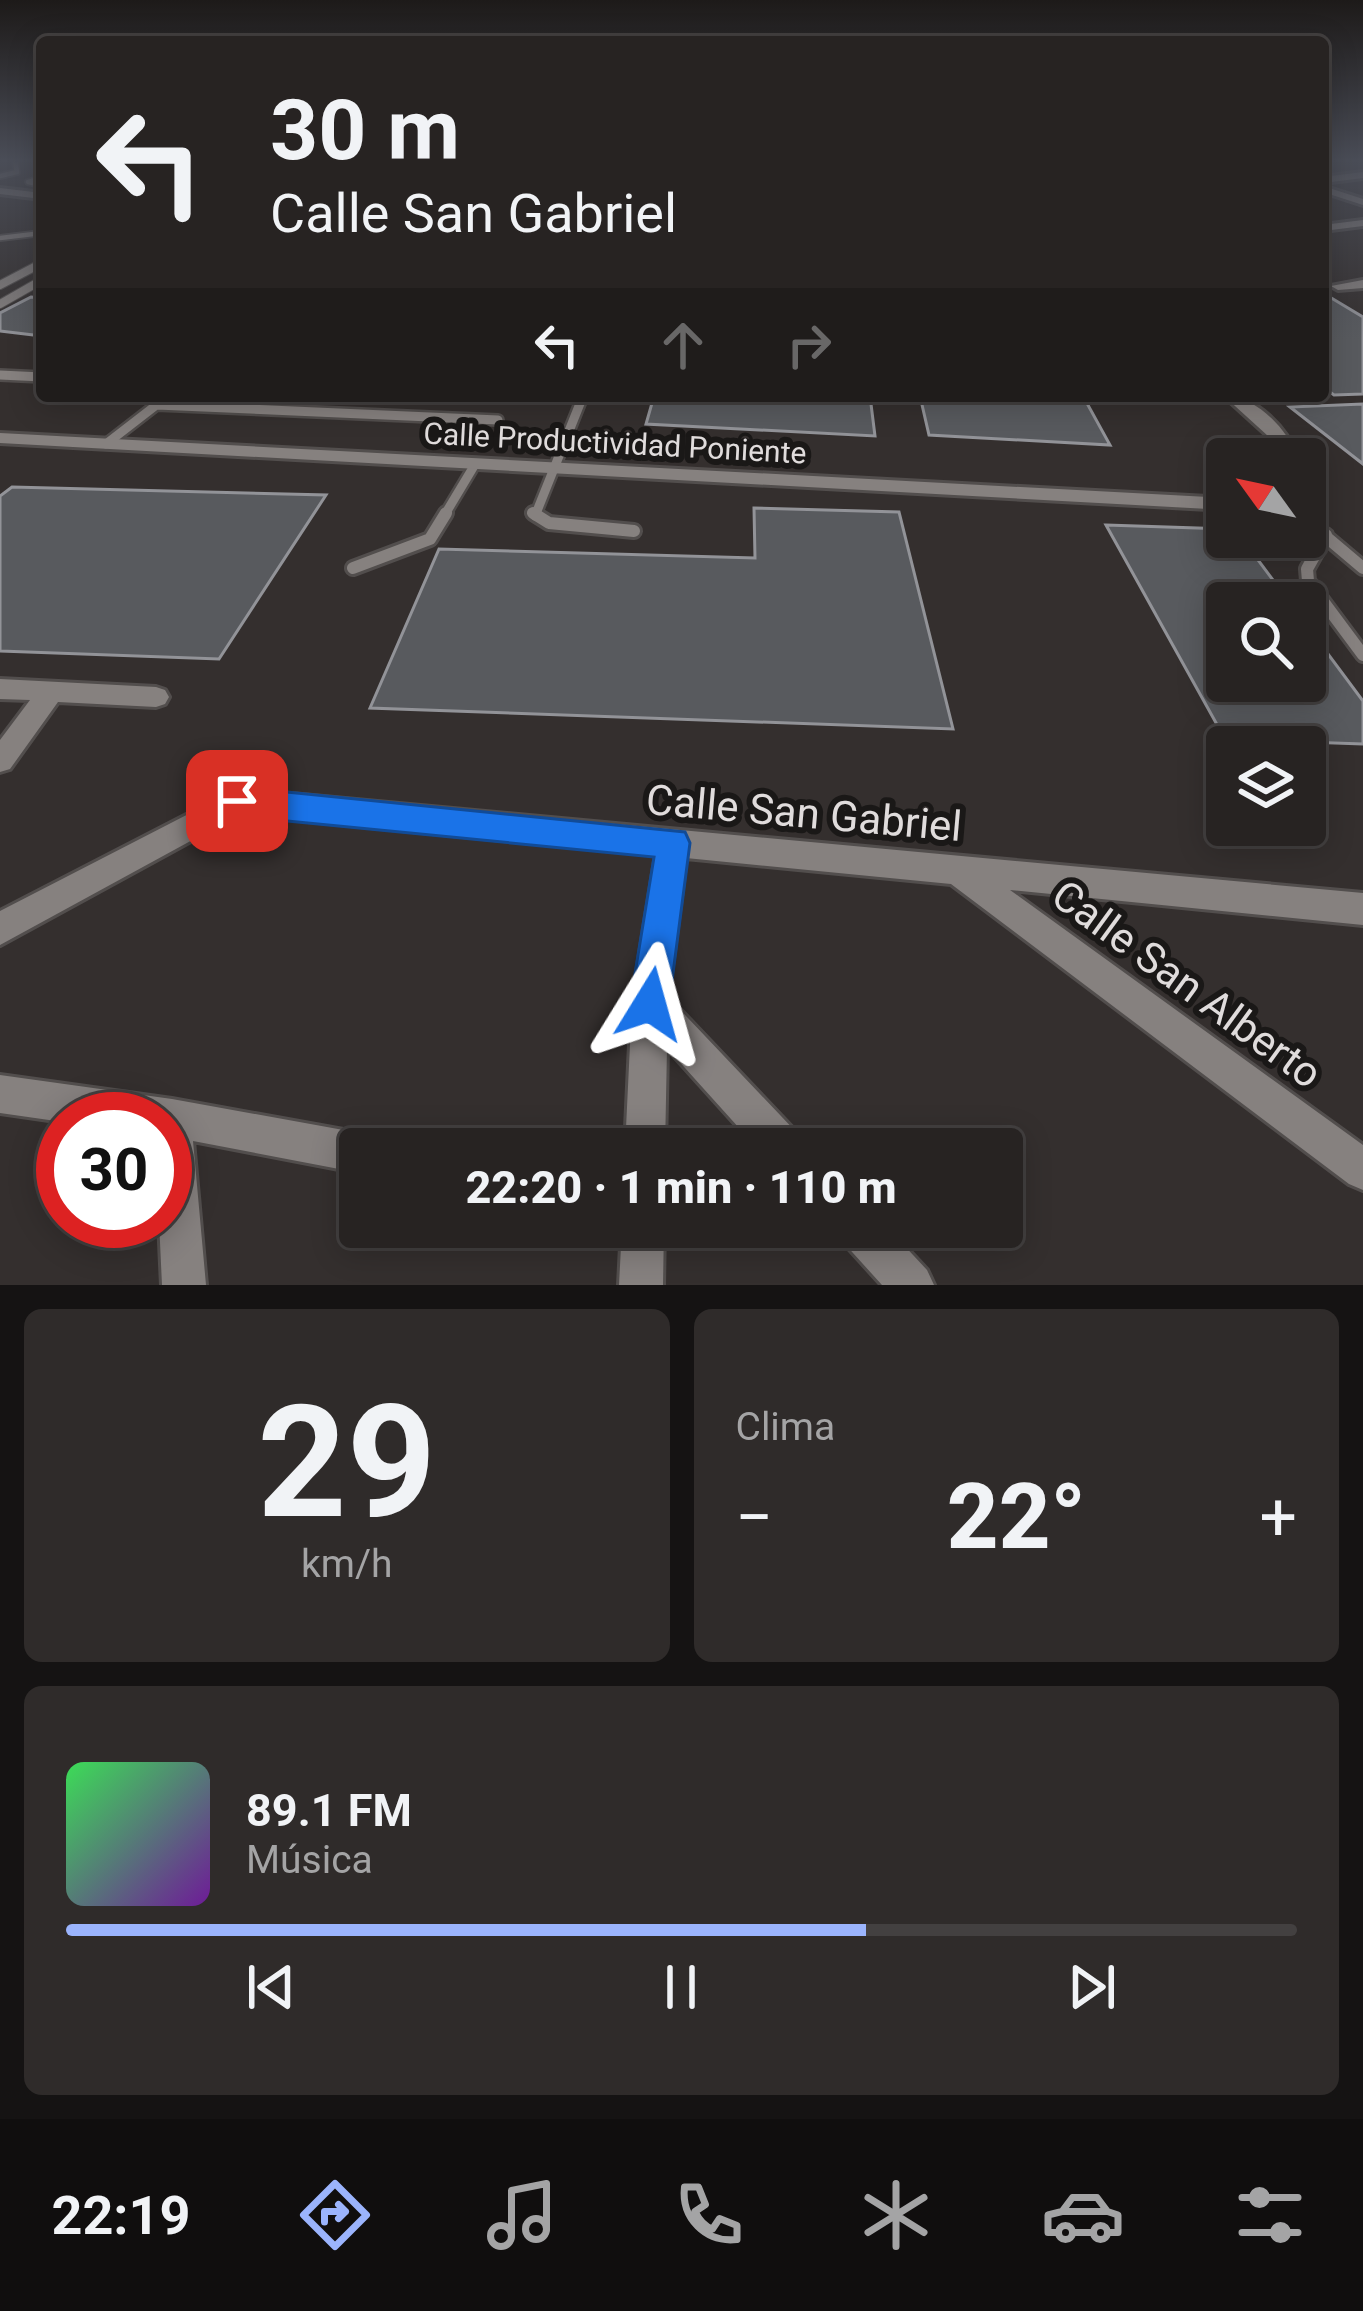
<!DOCTYPE html>
<html lang="es">
<head>
<meta charset="utf-8">
<style>
  :root { --surface:#272322; --page:#2f2b2a; --text:#f1f3f6; --muted:#a4a4a5; --line:#434040; --accent:#9bb4fd }
  body { margin:0; font-family:Roboto,sans-serif; background:var(--page); color:var(--text); height:100vh; display:flex; flex-direction:column; font-size:45px; white-space:nowrap }
  * { box-sizing:border-box; margin:0 }
  p { font-size:39px; color:var(--muted) }
  .icon { flex:none; width:66px; height:66px; fill:none; stroke:currentColor; stroke-width:2; stroke-linecap:round; stroke-linejoin:round }
  .map { position:relative; height:1285px; overflow:hidden }
  .details { display:flex; flex-direction:column; gap:24px; padding:24px; background:#151313; flex:1 }
  .details>* { flex:none }
  .banner { position:absolute; left:36px; top:36px; width:1293px; height:366px; border-radius:12px; box-shadow:0 6px 30px #0003,0 0 0 3px var(--line); background:#272322; color:var(--text); overflow:hidden }
  .needle { width:78px; rotate:303deg }
  .tools { position:absolute; left:1206px; top:438px; display:grid; gap:24px }
  .tools a { display:grid; place-items:center; width:120px; height:120px; border-radius:12px; background:var(--surface); box-shadow:0 6px 30px #0003,0 0 0 3px var(--line); font-size:60px }
  .speed { position:absolute; left:36px; top:1092px; display:flex; gap:24px; font-size:60px; font-weight:700; text-align:center }
  .speed>* { display:grid; place-content:center; width:156px; height:156px; border-radius:50%; background:var(--surface); box-shadow:0 6px 30px #0003,0 0 0 3px var(--line); line-height:1 }
  .speed .limit { border:18px solid #d22; background:#fff; color:#111 }
  .pin { position:absolute; display:grid; place-items:center; width:102px; height:102px; color:#fff; margin:-51px; border-radius:24px; box-shadow:0 6px 18px #0006 }
  .me { position:absolute; width:132px; margin:-66px; rotate:8deg; stroke-linejoin:round; filter:drop-shadow(0 0 9px #0008) }
  .turn { display:flex; align-items:center; gap:42px; height:252px; padding:0 36px; font-size:54px }
  .turn .icon { width:156px; height:156px; stroke-width:2.5 }
  .turn b { display:block; font-size:84px; line-height:102px }
  .lanes { display:flex; align-items:center; height:114px; padding:0 36px; background:#0003; justify-content:center; gap:60px; direction:ltr }
  .lanes .off { opacity:.35 }
  .big { font-size:90px; font-weight:800; line-height:1.1 }
  .details .tile { flex:1; display:flex; flex-direction:column; justify-content:center; gap:18px; min-width:0; padding:0 42px; border-radius:18px; background:var(--page) }
  .details .dial { align-items:center; gap:0 }
  .dial b { font-size:156px; line-height:1 }
  .song { display:flex; align-items:center; gap:36px }
  .cover { width:144px; height:144px; border-radius:18px; background:linear-gradient(135deg,hsl(130 70% 55%),hsl(280 70% 35%)) }
  .played { height:12px; border-radius:6px; background:linear-gradient(90deg,var(--accent) 65%,var(--line) 65%) }
  .keys { display:flex; justify-content:space-around; direction:ltr }
  .heat { display:flex; justify-content:space-between; align-items:center; font-size:66px; direction:ltr }
  .details .tiles { flex:1; display:grid; gap:24px; grid-template-columns:1fr 1fr }
  .tile:last-child { grid-column:span 2 }
  .trip { position:absolute; left:339px; top:1128px; width:684px; height:120px; border-radius:12px; background:var(--surface); box-shadow:0 6px 30px #0003,0 0 0 3px var(--line); font-weight:800; line-height:120px; text-align:center }
  .tabs { display:flex; height:192px; justify-content:space-around; align-items:center; background:#100e0e; color:var(--muted) }
  .tabs .icon { width:84px; height:84px }
  .tabs .selected { color:var(--accent) }
  .tabs b { font-size:54px; color:var(--text) }
  .map>svg:first-child { display:block }
  .building { fill:#585a5e; stroke:#929398; stroke-width:3 }
  .lines { fill:none; stroke-linecap:round; stroke-linejoin:round }
  .lane-far3-casing { stroke:#524e4d; stroke-width:8 }
  .lane-far2-casing { stroke:#524e4d; stroke-width:10 }
  .lane-far1-casing { stroke:#524e4d; stroke-width:14 }
  .lane-casing { stroke:#524e4d; stroke-width:18 }
  .street-casing { stroke:#524e4d; stroke-width:6 }
  .lane-far3 { stroke:#86817f; stroke-width:4.5 }
  .lane-far2 { stroke:#86817f; stroke-width:8 }
  .lane-far1 { stroke:#86817f; stroke-width:9 }
  .lane { stroke:#86817f; stroke-width:12 }
  .street { fill:#86817f; fill-rule:evenodd }
  .route { fill:#1a73e8; stroke:#114b97; stroke-width:3 }
  .labels { text-anchor:middle; dominant-baseline:central; stroke-width:12; stroke-linejoin:round; paint-order:stroke }
  .far-street-label { font-size:30px; fill:#e0dcdc; stroke:#1a1817 }
  .near-street-label { font-size:42px; fill:#e0dcdc; stroke:#1a1817 }
</style>
</head>
<body>
<div class="map">
<svg width="1363" height="1285" viewBox="0 0 1363 1285">
  <rect width="100%" height="100%" fill="#342f2e"/>
  <!-- building -->
  <path class="building" d="M1323,293L1363,317V394L1334,395L1323,387Z
    M31,297L42,298V336L0,331V313Z
    M654,396H870L875,436L646,424Z
    M920,396H1083L1110,445L929,435Z
    M1363,404V464L1290,407Z
    M12,487L326,495L219,659L0,651V496Z
    M754,508L899,512L953,729L370,708L439,549L755,558Z
    M1106,525L1227,529V537H1241L1290,603H1227V681H1305V623L1363,701V744L1225,739Z"/>
  <g class="lines">
    <!-- lane-far3 casing -->
    <g class="lane-far3-casing">
      <path id="lane-far3" d="M0,176L17,172L15,161
        M42,178L28,182L42,185
        M0,238L42,233"/>
    </g>
    <!-- lane-far2 casing -->
    <g class="lane-far2-casing">
      <path id="lane-far2" d="M0,285L42,263
        M0,304L42,280"/>
    </g>
    <!-- lane-far1 casing -->
    <g class="lane-far1-casing">
      <path id="lane-far1" d="M0,375L42,377
        M157,405L498,420
        M106,444L168,396
        M444,516L474,466
        M535,516L583,396"/>
    </g>
    <!-- lane casing -->
    <g class="lane-casing">
      <path id="lane" d="M533,513L549,523L634,531
        M1305,519L1363,568
        M1326,535L1307,569L1308,581L1363,655
        M353,568L430,539L446,513"/>
    </g>
    <!-- street casing -->
    <g class="street-casing">
      <path id="street" d="M1363,172V178L1323,183V177Z
        M1323,186L1363,199V205L1323,192Z
        M0,188L42,193V199L0,194Z
        M1363,220V226L1323,231V225Z
        M1363,280V288L1338,290L1331,286Z
        M1224,396C1257,396 1287,429 1299,459H1281L1268,436Z
        M0,433L1227,498V510L0,443Z
        M0,679L156,687L165,690L169,697L165,704L156,707L58,702L10,769L0,772V740L30,700L0,699Z
        M237,789L1363,893V925L1010,890L1363,1145V1190L1349,1184L951,884L686,858L668,997L799,1135L805,1149H758L667,1048L665,1149H625L632,1003L656,855L240,814L0,945V911Z
        M0,1075L172,1099L360,1133L374,1139L378,1149H360V1173L193,1141L206,1285H162L159,1221H165V1119L63,1122L0,1113Z
        M622,1227H664L663,1285H619Z
        M837,1227H887L927,1270L934,1285H882L843,1242Z"/>
    </g>
    <!-- lane-far3 -->
    <use href="#lane-far3" class="lane-far3"/>
    <!-- lane-far2 -->
    <use href="#lane-far2" class="lane-far2"/>
    <!-- lane-far1 -->
    <use href="#lane-far1" class="lane-far1"/>
    <!-- lane -->
    <use href="#lane" class="lane"/>
    <!-- street -->
    <use href="#street" class="street"/>
  </g>
  <!-- sky -->
  <linearGradient id="sky" x2="0" y2="1"><stop stop-color="#1d1a19"/><stop offset="0.47" stop-color="#4a4d57"/><stop offset="1" stop-color="#4a4d57" stop-opacity="0"/></linearGradient>
  <rect width="1363" height="341" fill="url(#sky)"/>
  <!-- route -->
  <path class="route" d="M237,787L685,832L690,843L669,1004L664,1018L650,1023L635,1018L630,1004L654,857L237,816L226,811L221,801L226,791Z"/>
  <g class="labels">
    <!-- far-street labels -->
    <g class="far-street-label">
      <text transform="translate(615 443) rotate(3)">Calle Productividad Poniente</text>
    </g>
    <!-- near-street labels -->
    <g class="near-street-label">
      <text transform="translate(804 813) rotate(5)">Calle San Gabriel</text>
      <text transform="translate(1187 984) rotate(36)">Calle San Alberto</text>
    </g>
  </g>
</svg>
<div class="tools">
<a><svg class="needle" viewBox="-14 -14 28 28"><path d="M0-13l5 13h-10z" fill="#e53935"/><path d="M0 13l5-13h-10z" fill="#a4a4a5"/></svg></a>
<a><svg class="icon" aria-label="search" viewBox="0 0 24 24"><circle cx="10" cy="10" r="6"/><path d="M15 15l6 6"/></svg></a>
<a><svg class="icon" aria-label="layers" viewBox="0 0 24 24"><path d="M12 4l9 5-9 5-9-5zM3 14l9 5 9-5"/></svg></a>
</div>
<div class="speed"><div class="limit">30</div></div>
<div class="pin" style="left:237px;top:801px;background:#d93025"><svg class="icon" aria-label="arrive" viewBox="0 0 24 24"><path d="M6 21V4h12l-3 4 3 4H6"/></svg></div>
<svg class="me" style="left:650px;top:1004px" viewBox="-20 -20 40 40"><path d="M0-17L14 15 0 8-14 15z" fill="#1a73e8" stroke="#fff" stroke-width="4"/></svg>
<div class="trip">22:20 · 1 min · 110 m</div>
<div class="banner">
<div class="turn"><svg class="icon" aria-label="left" viewBox="0 0 24 24"><path d="M17 20v-9H6M10 6l-5 5 5 5"/></svg><div><b>30 m</b>Calle San Gabriel</div></div>
<div class="lanes"><svg class="icon" aria-label="left" viewBox="0 0 24 24"><path d="M17 20v-9H6M10 6l-5 5 5 5"/></svg><svg class="icon off" aria-label="ahead" viewBox="0 0 24 24"><path d="M12 20V5M6 11l6-6 6 6"/></svg><svg class="icon off" aria-label="right" viewBox="0 0 24 24"><path d="M7 20v-9h11M14 6l5 5-5 5"/></svg></div>
</div>
</div>
<section class="details">
<div class="tiles">
<div class="tile dial"><b>29</b><p>km/h</p></div>
<div class="tile"><p>Clima</p>
<div class="heat"><a>−</a><b class="big">22°</b><a>+</a></div>
</div>
<div class="tile">
<div class="song"><i class="cover"></i><div><b>89.1 FM</b><p>Música</p></div></div>
<div class="played"></div>
<div class="keys"><svg class="icon" aria-label="previous" viewBox="0 0 24 24"><path d="M18 5L8 12l10 7zM5 5v14"/></svg><svg class="icon" aria-label="pause" viewBox="0 0 24 24"><path d="M8 5v14M16 5v14"/></svg><svg class="icon" aria-label="next" viewBox="0 0 24 24"><path d="M6 5l10 7-10 7zM19 5v14"/></svg></div>
</div>
</div>
</section>
<nav class="tabs">
<b>22:19</b>
<svg class="icon selected" aria-label="directions" viewBox="0 0 24 24"><path d="M12 3l9 9-9 9-9-9zM9 14v-3h6M13 9l2 2-2 2"/></svg>
<svg class="icon" aria-label="music" viewBox="0 0 24 24"><path d="M9 18V5l10-2v13"/><circle cx="6" cy="18" r="3"/><circle cx="16" cy="16" r="3"/></svg>
<svg class="icon" aria-label="phone" viewBox="0 0 24 24"><path d="M5 4h4l2 5-3 2q2 4 5 5l2-3 5 2v4C11 20 4 13 5 4z"/></svg>
<svg class="icon" aria-label="climate" viewBox="0 0 24 24"><path d="M12 3v18M4 7l16 10M4 17L20 7"/></svg>
<svg class="icon" aria-label="car" viewBox="0 0 24 24"><path d="M5 17H2v-5l4-1 3-4h7l3 4 3 1v5h-3M9 17h6M6 11h13"/><circle cx="7" cy="17" r="2"/><circle cx="17" cy="17" r="2"/></svg>
<svg class="icon" aria-label="filters" viewBox="0 0 24 24"><path d="M4 7h16M4 17h16"/><circle cx="9" cy="7" r="2"/><circle cx="15" cy="17" r="2"/></svg>
</nav>
</body>
</html>
